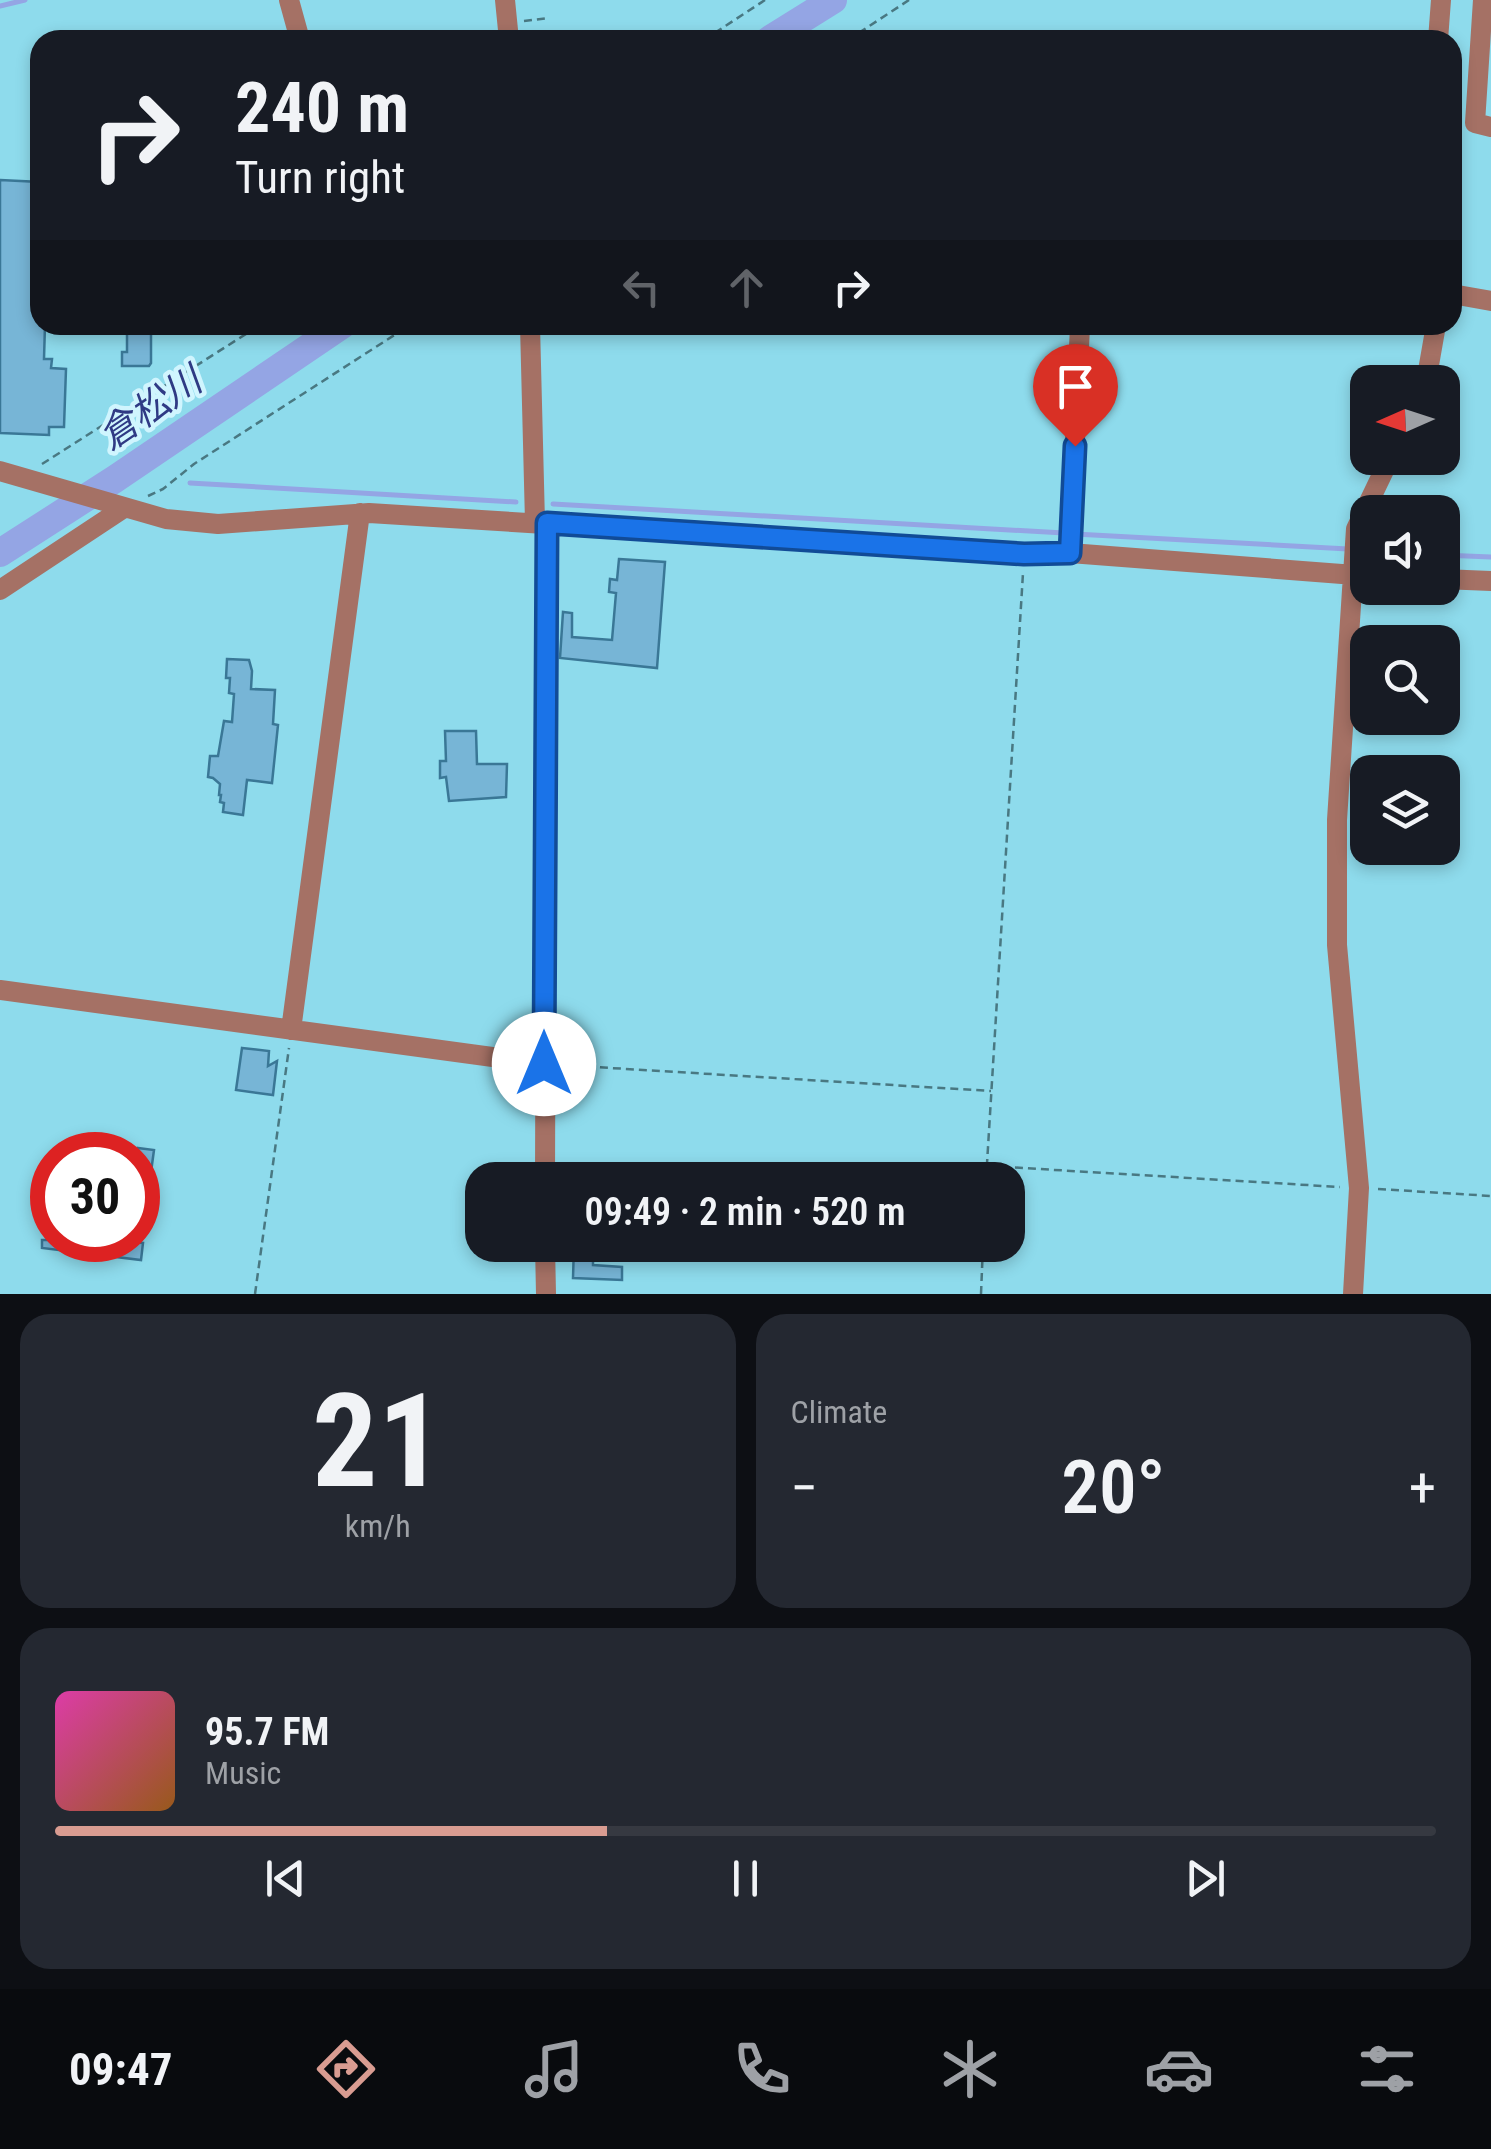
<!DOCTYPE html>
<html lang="en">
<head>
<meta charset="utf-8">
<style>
  :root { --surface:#171b24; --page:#242831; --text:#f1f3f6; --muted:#9ea1a6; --line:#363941; --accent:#d99c91 }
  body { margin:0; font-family:"Roboto Condensed","Noto Sans JP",sans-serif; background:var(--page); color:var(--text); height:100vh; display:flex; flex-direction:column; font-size:38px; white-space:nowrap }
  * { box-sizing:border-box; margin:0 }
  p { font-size:32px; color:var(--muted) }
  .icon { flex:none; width:55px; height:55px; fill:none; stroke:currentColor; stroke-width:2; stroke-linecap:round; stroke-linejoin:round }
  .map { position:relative; height:1294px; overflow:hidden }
  .drawer { display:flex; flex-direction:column; gap:20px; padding:20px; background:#0d0f14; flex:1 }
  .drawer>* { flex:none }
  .top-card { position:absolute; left:30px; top:30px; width:1432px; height:305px; border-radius:30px; box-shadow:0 5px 15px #0003; background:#171b24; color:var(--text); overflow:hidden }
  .needle { width:65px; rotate:267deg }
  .fabs { position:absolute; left:1350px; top:365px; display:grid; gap:20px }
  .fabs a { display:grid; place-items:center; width:110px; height:110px; border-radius:20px; background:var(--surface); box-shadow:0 5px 15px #0003; font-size:50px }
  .speed { position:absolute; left:30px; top:1132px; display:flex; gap:20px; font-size:50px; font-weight:700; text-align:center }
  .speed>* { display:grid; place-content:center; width:130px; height:130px; border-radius:50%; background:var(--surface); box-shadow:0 5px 15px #0003; line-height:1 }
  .speed .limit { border:15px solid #d22; background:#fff; color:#111 }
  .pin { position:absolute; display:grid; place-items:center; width:85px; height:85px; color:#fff; margin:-102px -42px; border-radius:50% 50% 50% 0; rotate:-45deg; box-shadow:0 0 10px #0007 }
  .pin .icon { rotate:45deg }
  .me { position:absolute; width:110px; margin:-55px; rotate:0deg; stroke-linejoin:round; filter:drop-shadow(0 0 8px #0008) }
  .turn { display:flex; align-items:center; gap:35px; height:210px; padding:0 40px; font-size:45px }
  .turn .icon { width:130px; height:130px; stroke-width:2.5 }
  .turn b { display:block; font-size:70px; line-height:85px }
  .lanes { display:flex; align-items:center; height:95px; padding:0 40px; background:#0003; justify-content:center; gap:50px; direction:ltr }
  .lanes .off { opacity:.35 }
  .big { font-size:75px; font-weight:600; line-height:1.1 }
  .drawer .tile { flex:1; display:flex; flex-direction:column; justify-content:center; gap:15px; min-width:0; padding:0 35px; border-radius:30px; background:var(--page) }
  .drawer .dial { align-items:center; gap:0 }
  .dial b { font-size:130px; line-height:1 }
  .song { display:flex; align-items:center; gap:30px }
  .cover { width:120px; height:120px; border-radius:15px; background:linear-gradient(135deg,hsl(320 70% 55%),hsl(30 70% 35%)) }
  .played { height:10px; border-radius:5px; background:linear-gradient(90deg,var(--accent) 40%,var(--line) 40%) }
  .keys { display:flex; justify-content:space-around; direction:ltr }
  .heat { display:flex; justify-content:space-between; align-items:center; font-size:55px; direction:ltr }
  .drawer .tiles { flex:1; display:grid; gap:20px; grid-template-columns:1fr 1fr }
  .tile:last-child { grid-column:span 2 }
  .trip { position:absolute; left:465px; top:1162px; width:560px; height:100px; border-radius:30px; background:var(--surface); box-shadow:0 5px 15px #0003; font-weight:600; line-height:100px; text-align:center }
  .tabs { display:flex; height:160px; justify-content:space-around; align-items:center; background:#090b0e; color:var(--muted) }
  .tabs .icon { width:70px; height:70px }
  .tabs .selected { color:var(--accent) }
  .tabs b { font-size:45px; color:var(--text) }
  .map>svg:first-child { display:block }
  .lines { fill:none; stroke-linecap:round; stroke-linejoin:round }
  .stream { stroke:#94a5e4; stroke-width:5 }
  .river { stroke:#94a5e4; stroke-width:28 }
  .building { fill:#77b5d6; stroke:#3a7796; stroke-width:2.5 }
  .path { stroke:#497882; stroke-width:2.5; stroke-dasharray:8 5; stroke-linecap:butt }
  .minor { stroke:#a57165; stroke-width:20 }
  .route-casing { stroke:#114b97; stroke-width:25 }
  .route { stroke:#1a73e8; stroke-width:18 }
  .labels { text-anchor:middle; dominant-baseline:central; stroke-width:9; stroke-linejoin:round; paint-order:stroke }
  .water-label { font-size:38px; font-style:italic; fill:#2f3a84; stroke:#d0f5fe }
</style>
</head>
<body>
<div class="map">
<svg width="1491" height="1294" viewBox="0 0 1491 1294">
  <rect width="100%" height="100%" fill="#8edbec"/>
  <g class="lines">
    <!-- stream -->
    <path class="stream" d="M0,6L25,0
      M190,483L516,502
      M553,504L1064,533
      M1075,534L1348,549
      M1442,555L1491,557"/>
    <!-- river -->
    <path class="river" d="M769,40L833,0
      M0,553L115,479L342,325"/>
  </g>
  <!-- building -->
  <path class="building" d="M0,180L40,182V325H45L44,359H52L51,368L66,369L64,427H49V435L0,433Z
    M127,328H151V363L149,366H122V352H127Z
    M619,559L665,562L657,668L560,658L563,612L572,613V637L612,640L616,593L609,592L610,579L617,580Z
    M227,659L249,660L252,671L251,689L275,690L273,724L278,725L272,783L247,780L243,815L223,812L224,803L220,802L221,795H219L220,784L213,778L208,777L210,756H218L224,721L232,722L234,694L229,693L230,678H226Z
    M445,731H476L477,764H507L506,797L449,801L446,777L440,778V761H446Z
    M242,1048L269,1051L268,1066L277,1061L273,1095L236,1090Z
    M68,1140L134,1148L133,1155H66Z
    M138,1148L154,1150L145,1216H138Z
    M42,1240H108L107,1243L130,1246V1242L143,1243L141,1260L42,1248Z
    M574,1245H593V1265L622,1267V1280L573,1278Z"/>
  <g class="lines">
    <!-- path -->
    <path class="path" d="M524,21L548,18
      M704,40L765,0
      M848,40L909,0
      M42,464L260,325
      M148,496L163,489L194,464L410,325
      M561,1065L991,1091
      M989,1166L1340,1187
      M986,1180L1023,573
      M1378,1189L1491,1196
      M255,1294L289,1048
      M981,1294L983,1245"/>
    <!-- minor -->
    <path class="minor" d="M289,0L300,40
      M505,0L509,40
      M1483,0L1475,123L1491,127
      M1438,40L1441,0
      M1452,294L1491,301
      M530,325L535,522
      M1426,382L1436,325
      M0,471L166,519L218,524L369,513L1024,554L1070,553L1368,576
      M1070,553L1080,325
      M1442,579L1491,581
      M0,590L124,508
      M0,990L544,1064
      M291,1030L360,513
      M545,1180L547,523
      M545,1245L546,1294
      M1353,1294L1359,1188L1337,945V820L1356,529L1390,458"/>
  </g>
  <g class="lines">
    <!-- route casing -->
    <g class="route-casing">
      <path id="route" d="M544,1064L547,523L1024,554L1070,553L1075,446"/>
    </g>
    <!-- route -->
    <use href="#route" class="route"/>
  </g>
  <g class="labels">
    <!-- water labels -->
    <g class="water-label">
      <text transform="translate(150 408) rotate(-34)">倉松川</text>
    </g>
  </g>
</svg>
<div class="fabs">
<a><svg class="needle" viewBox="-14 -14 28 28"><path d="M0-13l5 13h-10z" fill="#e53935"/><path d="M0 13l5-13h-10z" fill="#9ea1a6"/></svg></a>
<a><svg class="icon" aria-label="sound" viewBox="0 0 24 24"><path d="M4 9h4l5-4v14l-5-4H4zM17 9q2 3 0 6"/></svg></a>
<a><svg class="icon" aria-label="search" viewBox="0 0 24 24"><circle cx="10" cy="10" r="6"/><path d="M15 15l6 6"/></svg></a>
<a><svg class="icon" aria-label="layers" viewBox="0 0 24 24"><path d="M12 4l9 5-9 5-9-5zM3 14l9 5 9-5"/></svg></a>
</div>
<div class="speed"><div class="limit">30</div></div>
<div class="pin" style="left:1075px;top:446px;background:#d93025"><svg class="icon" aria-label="arrive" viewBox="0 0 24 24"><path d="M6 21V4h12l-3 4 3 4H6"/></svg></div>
<svg class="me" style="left:544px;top:1064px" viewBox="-20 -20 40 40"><circle r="19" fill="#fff"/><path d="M0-13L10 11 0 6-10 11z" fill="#1a73e8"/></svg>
<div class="trip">09:49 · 2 min · 520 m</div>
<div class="top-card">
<div class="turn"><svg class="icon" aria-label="right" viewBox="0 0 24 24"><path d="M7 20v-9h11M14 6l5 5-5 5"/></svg><div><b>240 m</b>Turn right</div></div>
<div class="lanes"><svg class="icon off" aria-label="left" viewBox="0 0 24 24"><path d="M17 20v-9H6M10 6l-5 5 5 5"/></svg><svg class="icon off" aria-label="ahead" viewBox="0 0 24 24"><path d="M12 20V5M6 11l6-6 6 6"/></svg><svg class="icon" aria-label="right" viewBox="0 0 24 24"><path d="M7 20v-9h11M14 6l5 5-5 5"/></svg></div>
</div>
</div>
<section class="drawer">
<div class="tiles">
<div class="tile dial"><b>21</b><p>km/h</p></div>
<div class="tile"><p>Climate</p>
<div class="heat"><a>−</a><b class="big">20°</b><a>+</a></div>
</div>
<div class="tile">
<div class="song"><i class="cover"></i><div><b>95.7 FM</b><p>Music</p></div></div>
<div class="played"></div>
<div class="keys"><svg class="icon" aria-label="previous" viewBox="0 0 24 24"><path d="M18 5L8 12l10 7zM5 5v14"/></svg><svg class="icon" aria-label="pause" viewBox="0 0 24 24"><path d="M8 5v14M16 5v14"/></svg><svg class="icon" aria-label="next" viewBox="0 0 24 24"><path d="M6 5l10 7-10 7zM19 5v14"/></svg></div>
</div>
</div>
</section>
<nav class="tabs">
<b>09:47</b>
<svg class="icon selected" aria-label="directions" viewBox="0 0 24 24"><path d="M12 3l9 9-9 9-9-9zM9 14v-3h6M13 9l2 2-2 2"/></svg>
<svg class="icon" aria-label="music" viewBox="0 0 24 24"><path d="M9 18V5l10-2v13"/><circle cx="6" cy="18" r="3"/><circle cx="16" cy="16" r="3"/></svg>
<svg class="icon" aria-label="phone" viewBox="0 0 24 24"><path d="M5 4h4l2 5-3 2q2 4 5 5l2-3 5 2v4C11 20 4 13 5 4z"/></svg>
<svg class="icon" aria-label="climate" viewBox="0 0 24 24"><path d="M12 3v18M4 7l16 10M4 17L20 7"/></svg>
<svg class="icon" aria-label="car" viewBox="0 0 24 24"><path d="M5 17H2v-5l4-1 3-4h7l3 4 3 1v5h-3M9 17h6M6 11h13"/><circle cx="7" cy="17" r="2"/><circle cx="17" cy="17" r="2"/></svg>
<svg class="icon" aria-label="filters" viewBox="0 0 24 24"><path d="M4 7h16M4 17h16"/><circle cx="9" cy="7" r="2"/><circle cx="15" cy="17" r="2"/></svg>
</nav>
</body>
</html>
